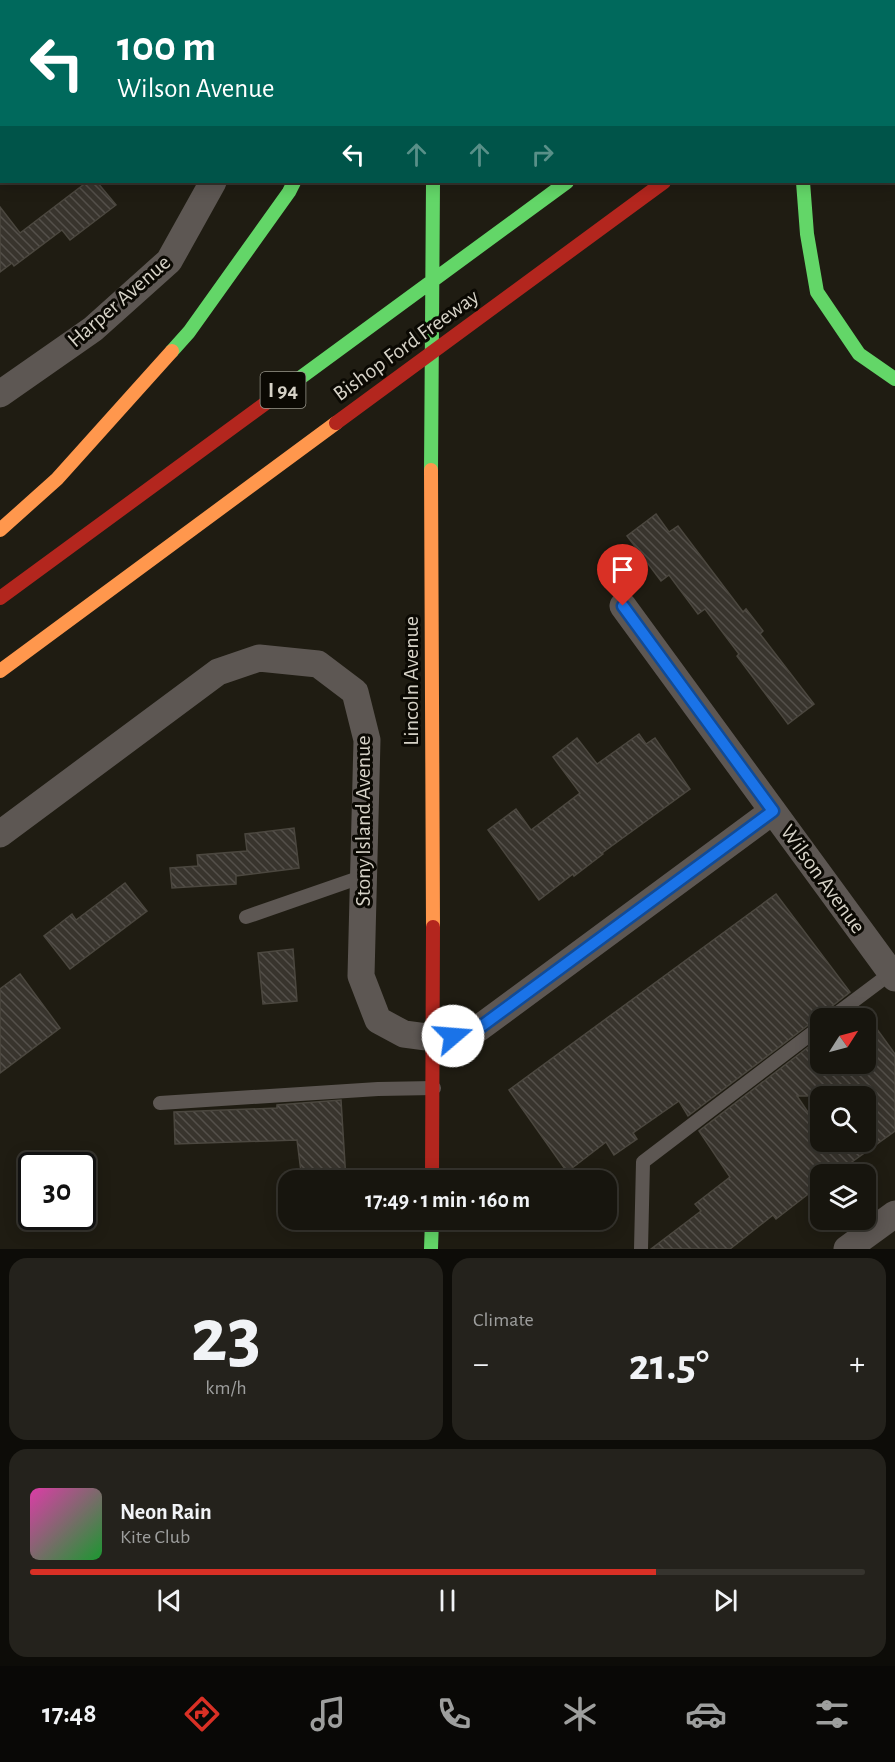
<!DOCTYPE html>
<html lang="en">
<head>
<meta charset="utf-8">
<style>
  :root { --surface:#17150e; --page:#24221c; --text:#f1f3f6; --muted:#9e9f9e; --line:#36342e; --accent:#d93025 }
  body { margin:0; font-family:"Alegreya Sans",sans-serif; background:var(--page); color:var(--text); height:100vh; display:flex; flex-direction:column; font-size:22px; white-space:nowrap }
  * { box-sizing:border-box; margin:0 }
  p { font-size:20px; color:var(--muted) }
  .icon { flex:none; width:33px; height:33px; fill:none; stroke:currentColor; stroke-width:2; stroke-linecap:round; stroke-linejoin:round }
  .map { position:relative; height:1249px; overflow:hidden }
  .sheet { display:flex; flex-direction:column; gap:9px; padding:9px; background:#0d0c08; flex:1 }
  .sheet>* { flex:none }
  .guide { position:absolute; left:0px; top:0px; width:896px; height:183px; box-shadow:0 3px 15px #0003,0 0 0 2px var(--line); background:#00695c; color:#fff; overflow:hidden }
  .needle { width:39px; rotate:54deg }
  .controls { position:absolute; left:810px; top:1008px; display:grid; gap:12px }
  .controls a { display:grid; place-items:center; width:66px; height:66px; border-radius:12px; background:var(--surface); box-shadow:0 3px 15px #0003,0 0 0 2px var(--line); font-size:30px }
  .speed { position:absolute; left:18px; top:1152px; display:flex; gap:12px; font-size:30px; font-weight:700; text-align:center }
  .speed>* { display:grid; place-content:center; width:78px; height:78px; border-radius:50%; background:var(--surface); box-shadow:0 3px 15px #0003,0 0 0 2px var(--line); line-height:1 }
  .speed .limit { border:3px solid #111; border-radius:9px; background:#fff; color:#111 }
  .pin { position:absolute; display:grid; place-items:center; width:51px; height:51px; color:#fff; margin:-62px -26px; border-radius:50% 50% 50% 0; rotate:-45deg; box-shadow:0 0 6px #0007 }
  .pin .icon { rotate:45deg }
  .me { position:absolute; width:66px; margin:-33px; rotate:72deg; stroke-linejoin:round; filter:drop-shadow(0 0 4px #0008) }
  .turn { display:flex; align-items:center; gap:21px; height:126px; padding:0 18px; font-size:27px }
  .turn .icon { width:78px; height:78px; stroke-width:2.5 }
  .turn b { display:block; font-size:42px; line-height:51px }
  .lanes { display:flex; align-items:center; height:57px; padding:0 18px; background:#0003; justify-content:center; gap:30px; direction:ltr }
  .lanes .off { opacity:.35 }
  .big { font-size:45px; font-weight:700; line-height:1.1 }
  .sheet .tile { flex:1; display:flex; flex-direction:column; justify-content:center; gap:9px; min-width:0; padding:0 21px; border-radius:18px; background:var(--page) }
  .sheet .dial { align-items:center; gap:0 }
  .dial b { font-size:78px; line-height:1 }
  .song { display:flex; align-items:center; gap:18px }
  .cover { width:72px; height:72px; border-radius:9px; background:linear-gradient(135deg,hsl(320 70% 55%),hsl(130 70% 35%)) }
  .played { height:6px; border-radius:3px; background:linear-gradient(90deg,var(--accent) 75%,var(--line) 75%) }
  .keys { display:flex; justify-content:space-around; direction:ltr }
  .heat { display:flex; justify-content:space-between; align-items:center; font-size:33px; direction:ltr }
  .sheet .tiles { flex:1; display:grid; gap:9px; grid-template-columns:1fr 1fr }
  .tile:last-child { grid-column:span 2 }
  .trip { position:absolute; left:278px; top:1170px; width:339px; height:60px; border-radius:18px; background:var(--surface); box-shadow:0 3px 15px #0003,0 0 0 2px var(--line); font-weight:700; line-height:60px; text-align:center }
  .tabs { display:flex; height:96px; justify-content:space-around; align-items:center; background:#090806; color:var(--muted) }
  .tabs .icon { width:42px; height:42px }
  .tabs .current { color:var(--accent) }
  .tabs b { font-size:27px; color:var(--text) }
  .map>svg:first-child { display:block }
  .building { fill:url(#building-back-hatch); stroke:#4b473f; stroke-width:1.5; fill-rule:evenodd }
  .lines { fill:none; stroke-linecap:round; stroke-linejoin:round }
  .lane { stroke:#5d5753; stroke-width:14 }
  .street { stroke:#5d5753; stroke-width:27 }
  .fast { stroke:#63d668; stroke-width:14 }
  .slow { stroke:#ff974d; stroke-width:14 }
  .jam { stroke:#b3261e; stroke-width:14 }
  .route-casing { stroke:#114b97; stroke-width:15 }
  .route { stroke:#1a73e8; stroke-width:10 }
  .labels { text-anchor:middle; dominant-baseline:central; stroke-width:6; stroke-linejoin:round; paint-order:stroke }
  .shield { fill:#0b0903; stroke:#99968c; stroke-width:1.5 }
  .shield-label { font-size:21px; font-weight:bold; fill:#d6d2c7 }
  .street-label { font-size:22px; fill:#d6d2c7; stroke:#0b0903 }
</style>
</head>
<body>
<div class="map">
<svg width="895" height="1249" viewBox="0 0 895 1249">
  <defs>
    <pattern id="building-back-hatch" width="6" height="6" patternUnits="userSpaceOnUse" patternTransform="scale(1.5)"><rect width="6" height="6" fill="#38342d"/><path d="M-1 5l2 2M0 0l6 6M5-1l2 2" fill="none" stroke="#54504a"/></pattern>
  </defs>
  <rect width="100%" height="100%" fill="#1f1c12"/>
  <!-- building -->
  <path class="building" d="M87,182H97L116,205L70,240L62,230L14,266L12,263L0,272V207L20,233Z
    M656,514L669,532L678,526L743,612L746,609L763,631L760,634L814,704L788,724L737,656L739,654L705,609L698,614L669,575L661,581L627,536Z
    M639,734L646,744L655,738L690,789L602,853L603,854L574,876L573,874L539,900L488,830L516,809L531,830L580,793L553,757L577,738L597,764Z
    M294,828L299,868L236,876V884L172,888L170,868L198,866L197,855L247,851L245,834Z
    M125,883L147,911L70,969L44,936L72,914L76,920Z
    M776,894L850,992L826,1011L822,1018L815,1020L688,1116L679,1101L633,1133L637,1139L614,1155L606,1142L567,1172L509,1090Z
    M293,949L297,1001L263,1004L258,953Z
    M20,974L60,1028L0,1073V989Z
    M861,1007L895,1054V1131L835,1174H820V1185L776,1219L773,1215L730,1249H651L701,1211L695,1204L730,1177L699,1131L820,1038V1064H866V1018H845ZM797,1096H866V1142H820V1130Z
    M341,1100L346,1180H302L297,1140L175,1144L174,1112L277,1108V1105Z"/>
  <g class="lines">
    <!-- lane -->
    <path class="lane" d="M246,917L364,876
      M831,1018L891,973
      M160,1103L378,1089L434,1088
      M641,1249L643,1162L820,1027"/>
    <!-- street -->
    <path class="street" d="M170,0L171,2
      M0,394L93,329L169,261L213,182
      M623,606L895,978
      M0,834L218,672L259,658L318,664L355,692L367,740L361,976L378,1020L404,1034L434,1038L471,1034L773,811
      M847,1249L895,1214"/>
    <!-- fast -->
    <path class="fast" d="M432,0V2
      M894,49L895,48
      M803,182L807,234L817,292L859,354L895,379
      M172,351L189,332L289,192L294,182
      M285,389L567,182
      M431,470L433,182
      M431,1249L432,1220"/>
    <!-- slow -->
    <path class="slow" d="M369,2L370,0
      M894,14L895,13
      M431,470L433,927
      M0,530L57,479L172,351
      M0,671L336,423"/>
    <!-- jam -->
    <path class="jam" d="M809,2L811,0
      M336,423L664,182
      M0,598L285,389
      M432,1180L433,927"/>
  </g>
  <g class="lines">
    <!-- route casing -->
    <g class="route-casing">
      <path id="route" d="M453,1036L471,1034L773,811L623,606"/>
    </g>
    <!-- route -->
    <use href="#route" class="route"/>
  </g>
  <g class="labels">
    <!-- shield labels -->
    <rect class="shield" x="260.5" y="372" width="45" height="36" rx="4.5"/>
    <g class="shield-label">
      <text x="283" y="390">I 94</text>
    </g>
    <!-- street labels -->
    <g class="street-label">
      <text transform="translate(119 301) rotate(-41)">Harper Avenue</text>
      <text transform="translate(406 345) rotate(-36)">Bishop Ford Freeway</text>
      <text transform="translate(411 681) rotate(-90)">Lincoln Avenue</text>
      <text transform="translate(363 821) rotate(-90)">Stony Island Avenue</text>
      <text transform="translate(823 879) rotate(54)">Wilson Avenue</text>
    </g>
  </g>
</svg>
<div class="controls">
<a><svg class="needle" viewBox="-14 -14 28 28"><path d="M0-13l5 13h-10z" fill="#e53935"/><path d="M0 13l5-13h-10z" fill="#9e9f9e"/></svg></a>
<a><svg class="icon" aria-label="search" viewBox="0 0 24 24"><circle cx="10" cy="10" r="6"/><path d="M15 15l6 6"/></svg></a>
<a><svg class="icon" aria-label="layers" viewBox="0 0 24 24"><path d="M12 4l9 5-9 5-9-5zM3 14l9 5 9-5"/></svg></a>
</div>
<div class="speed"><div class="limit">30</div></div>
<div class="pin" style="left:623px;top:606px;background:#d93025"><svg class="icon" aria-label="arrive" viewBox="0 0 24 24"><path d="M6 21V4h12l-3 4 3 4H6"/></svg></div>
<svg class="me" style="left:453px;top:1036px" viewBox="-20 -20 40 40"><circle r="19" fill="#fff"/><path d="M0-13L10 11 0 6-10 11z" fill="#1a73e8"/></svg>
<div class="trip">17:49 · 1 min · 160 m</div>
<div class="guide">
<div class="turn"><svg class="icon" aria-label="left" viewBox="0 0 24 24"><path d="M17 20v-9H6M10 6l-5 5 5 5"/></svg><div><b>100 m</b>Wilson Avenue</div></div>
<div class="lanes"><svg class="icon" aria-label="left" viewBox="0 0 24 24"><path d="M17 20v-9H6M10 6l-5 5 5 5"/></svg><svg class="icon off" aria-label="ahead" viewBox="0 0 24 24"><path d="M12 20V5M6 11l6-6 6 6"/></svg><svg class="icon off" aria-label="ahead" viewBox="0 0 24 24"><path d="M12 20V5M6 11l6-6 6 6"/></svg><svg class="icon off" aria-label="right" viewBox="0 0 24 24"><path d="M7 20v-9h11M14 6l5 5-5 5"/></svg></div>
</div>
</div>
<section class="sheet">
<div class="tiles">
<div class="tile dial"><b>23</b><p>km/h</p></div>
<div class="tile"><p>Climate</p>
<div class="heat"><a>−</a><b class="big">21.5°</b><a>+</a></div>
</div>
<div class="tile">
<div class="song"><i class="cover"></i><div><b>Neon Rain</b><p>Kite Club</p></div></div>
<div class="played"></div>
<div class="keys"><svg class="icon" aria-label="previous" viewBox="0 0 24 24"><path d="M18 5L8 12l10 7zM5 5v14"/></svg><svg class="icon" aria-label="pause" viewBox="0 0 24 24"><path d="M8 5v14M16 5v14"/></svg><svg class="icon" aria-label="next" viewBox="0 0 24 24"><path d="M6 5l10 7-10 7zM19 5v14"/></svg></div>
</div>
</div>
</section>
<nav class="tabs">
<b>17:48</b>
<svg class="icon current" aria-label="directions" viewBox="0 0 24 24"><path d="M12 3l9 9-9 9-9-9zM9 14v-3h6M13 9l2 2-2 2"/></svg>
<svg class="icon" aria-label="music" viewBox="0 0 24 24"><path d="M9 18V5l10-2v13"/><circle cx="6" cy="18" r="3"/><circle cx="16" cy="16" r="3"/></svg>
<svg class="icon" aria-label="phone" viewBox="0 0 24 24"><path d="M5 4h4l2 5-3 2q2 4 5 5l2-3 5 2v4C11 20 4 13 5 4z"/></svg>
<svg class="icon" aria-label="climate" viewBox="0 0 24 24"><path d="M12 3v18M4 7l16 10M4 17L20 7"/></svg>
<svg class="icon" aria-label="car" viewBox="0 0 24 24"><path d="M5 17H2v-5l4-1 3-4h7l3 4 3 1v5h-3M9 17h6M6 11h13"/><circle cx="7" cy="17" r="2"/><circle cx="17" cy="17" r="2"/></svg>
<svg class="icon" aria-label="filters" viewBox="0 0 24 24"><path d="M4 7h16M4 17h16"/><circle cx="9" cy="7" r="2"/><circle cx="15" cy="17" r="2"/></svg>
</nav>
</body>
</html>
